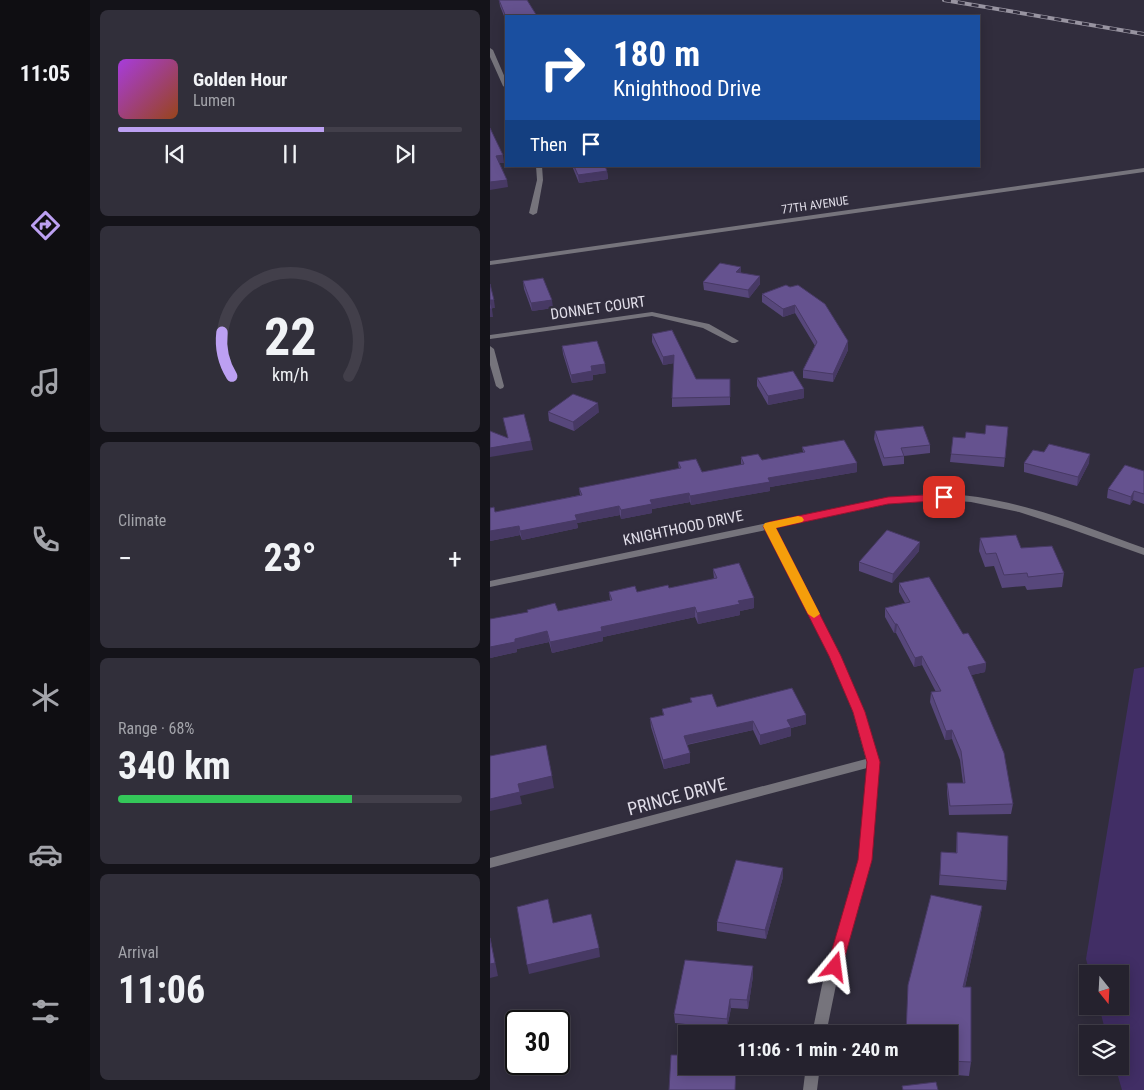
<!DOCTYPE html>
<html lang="en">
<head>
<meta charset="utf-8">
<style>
  :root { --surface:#25222e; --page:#312f3a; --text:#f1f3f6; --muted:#a3a4aa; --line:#423f4a; --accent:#bca0f2 }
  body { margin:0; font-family:"Roboto Condensed",sans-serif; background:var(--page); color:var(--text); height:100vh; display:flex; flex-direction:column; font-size:19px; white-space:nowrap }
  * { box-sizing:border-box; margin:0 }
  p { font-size:16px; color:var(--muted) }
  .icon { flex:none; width:28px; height:28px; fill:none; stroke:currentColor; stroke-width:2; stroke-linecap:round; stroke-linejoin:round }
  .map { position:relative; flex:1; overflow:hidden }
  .drawer { display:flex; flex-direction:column; gap:10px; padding:10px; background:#141319; width:400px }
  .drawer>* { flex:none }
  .guide { position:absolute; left:15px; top:15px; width:475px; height:152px; border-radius:0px; box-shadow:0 2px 12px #0003,0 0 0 1px var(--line); background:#1a4fa0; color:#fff; overflow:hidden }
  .needle { width:32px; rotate:162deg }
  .tools { position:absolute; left:589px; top:965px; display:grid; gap:10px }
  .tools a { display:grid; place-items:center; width:50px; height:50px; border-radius:0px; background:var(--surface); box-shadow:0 2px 12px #0003,0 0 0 1px var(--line); font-size:25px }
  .speed { position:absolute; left:15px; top:1010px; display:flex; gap:10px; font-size:25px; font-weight:700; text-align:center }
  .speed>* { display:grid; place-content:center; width:65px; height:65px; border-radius:50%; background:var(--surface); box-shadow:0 2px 12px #0003,0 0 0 1px var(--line); line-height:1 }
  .speed .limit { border:2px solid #111; border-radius:8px; background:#fff; color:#111 }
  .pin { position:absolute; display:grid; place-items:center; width:42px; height:42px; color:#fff; margin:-21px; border-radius:10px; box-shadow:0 2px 8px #0006 }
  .me { position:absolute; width:55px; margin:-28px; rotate:16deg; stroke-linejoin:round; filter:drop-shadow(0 0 4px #0008) }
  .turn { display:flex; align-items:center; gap:18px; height:105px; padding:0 25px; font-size:22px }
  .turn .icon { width:65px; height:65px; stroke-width:2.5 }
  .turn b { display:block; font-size:35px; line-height:42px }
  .then { display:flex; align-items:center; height:48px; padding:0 25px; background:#0003; gap:10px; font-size:19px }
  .big { font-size:38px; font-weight:700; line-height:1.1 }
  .drawer .card { flex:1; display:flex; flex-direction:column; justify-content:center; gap:8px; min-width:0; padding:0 18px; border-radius:8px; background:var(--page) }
  .drawer .dial { align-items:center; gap:0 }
  .dial svg { height:130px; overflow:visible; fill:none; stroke:var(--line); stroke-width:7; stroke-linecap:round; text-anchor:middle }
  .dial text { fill:var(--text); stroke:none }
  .song { display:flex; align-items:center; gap:15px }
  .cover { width:60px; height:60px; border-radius:8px; background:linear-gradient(135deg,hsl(280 70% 55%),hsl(20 70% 35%)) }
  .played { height:5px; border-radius:2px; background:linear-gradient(90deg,var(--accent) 60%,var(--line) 60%) }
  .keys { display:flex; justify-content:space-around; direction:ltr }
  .heat { display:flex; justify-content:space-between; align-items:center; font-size:28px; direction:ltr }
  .charge { height:8px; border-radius:4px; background:linear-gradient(90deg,#34c759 68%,var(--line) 0) }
  .trip { position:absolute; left:188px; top:1025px; width:280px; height:50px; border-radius:0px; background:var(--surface); box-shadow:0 2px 12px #0003,0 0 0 1px var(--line); font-weight:700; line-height:50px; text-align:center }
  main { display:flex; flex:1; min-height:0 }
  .tab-bar { display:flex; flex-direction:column; width:90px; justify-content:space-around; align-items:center; background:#0f0e12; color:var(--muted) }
  .tab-bar .icon { width:35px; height:35px }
  .tab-bar .selected { color:var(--accent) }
  .tab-bar b { font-size:22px; color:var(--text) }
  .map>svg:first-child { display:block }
  .green { fill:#412e65 }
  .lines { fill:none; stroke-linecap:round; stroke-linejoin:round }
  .minor { fill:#76747c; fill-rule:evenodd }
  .tertiary { fill:#76747c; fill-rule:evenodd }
  .rail-casing { stroke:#9894a1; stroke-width:4 }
  .rail { stroke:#312d3d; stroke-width:2.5; stroke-dasharray:7; stroke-linecap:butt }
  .wall { fill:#57477b }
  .shaded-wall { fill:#473964 }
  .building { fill:#65528f; stroke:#473964 }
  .route { fill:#e11d48; stroke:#92132f }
  .slow { fill:#f59e0b }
  .labels { text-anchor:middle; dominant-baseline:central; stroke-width:5; stroke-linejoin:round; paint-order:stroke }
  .far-street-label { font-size:12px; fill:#e1dee9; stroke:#312d3d }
  .street-label { font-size:15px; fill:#e1dee9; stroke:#312d3d }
  .near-street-label { font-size:18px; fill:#e1dee9; stroke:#312d3d }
</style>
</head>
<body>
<main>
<nav class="tab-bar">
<b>11:05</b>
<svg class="icon selected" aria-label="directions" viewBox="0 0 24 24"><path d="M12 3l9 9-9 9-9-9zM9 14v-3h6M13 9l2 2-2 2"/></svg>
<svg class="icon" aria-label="music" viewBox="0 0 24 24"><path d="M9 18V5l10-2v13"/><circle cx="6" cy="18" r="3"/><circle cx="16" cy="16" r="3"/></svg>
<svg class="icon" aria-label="phone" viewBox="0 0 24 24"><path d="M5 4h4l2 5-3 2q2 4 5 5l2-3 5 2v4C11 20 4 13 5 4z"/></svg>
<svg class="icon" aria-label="climate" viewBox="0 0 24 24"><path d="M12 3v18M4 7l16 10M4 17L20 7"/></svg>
<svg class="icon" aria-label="car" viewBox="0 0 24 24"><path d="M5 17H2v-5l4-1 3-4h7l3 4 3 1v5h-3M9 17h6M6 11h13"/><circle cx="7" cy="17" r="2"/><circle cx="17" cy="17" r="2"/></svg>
<svg class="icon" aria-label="filters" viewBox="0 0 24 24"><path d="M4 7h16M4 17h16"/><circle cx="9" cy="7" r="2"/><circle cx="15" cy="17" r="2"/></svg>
</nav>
<section class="drawer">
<div class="card">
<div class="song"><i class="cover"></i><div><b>Golden Hour</b><p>Lumen</p></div></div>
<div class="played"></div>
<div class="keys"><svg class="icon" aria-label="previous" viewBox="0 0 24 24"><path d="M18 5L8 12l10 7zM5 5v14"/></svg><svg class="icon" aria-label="pause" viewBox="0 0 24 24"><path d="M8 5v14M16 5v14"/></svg><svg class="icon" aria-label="next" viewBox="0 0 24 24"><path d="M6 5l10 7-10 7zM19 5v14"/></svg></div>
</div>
<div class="card dial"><svg viewBox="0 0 100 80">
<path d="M14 69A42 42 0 1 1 86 69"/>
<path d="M14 69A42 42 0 0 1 8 42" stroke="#bca0f2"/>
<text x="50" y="56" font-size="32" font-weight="700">22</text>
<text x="50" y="72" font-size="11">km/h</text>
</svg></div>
<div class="card"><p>Climate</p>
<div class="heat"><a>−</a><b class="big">23°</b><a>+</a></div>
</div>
<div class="card"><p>Range · 68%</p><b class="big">340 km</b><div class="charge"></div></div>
<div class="card"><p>Arrival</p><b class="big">11:06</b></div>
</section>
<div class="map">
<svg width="654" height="1090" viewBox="0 0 654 1090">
  <rect width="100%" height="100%" fill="#312d3d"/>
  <!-- green -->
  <path class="green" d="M654,667V1090H632L625,1066H630V1034H616L609,1006H630V974H600L596,959L644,669Z"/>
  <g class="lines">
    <!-- minor -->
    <path class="minor" d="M0,48L3,50L16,80V88L13,86L0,57Z
      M46,166H52L53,180L47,213L43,215L39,213L47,180Z
      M162,312L219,324L249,341L245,343H242L213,328L162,316L0,339V335Z
      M0,346L4,349L14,386L13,388L10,389L6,386L0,365Z
      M441,494C514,492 587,524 654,548V555L578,528L529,512L481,502L455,500L398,504L285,528L350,656L375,712L389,762L381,860L346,985L336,1034H322L332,985L369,860L377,768L0,868V858L376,759L363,712L340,656L276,530L0,587V581L398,498Z
      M316,1066H330L327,1090H313Z"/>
    <!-- tertiary -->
    <path class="tertiary" d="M654,168V172L0,265V261Z"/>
    <!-- rail casing -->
    <g class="rail-casing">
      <path id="rail" d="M454,0L654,34"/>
    </g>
    <!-- rail -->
    <use href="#rail" class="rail"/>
  </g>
  <!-- wall -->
  <path class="wall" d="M9,0L16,16V21L10,6Z
    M82,166H115L117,171L118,179L89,183Z
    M251,273L270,284L259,298L214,290L213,282Z
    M33,281L63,308L42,311L34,289Z
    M296,285L358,350L343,382L313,378V370L325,346L305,313L293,317L272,302V294Z
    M162,334L206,379L240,387V405L182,407V398L184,363L173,365L162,342Z
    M72,346L116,373L103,375V380L82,383L73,354Z
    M267,378L314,398L278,405L267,386Z
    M58,412H109L84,431L59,421Z
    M518,427L514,467L460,462L461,454L475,438L495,434Z
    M385,431L440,445V453L414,456V464L393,466L384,439Z
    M312,447L367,463V472L280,487V491L245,497L201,505L200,502L162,509V513L131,519L130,515L87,523L88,528L32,540L30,535L0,541V508L5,512L90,495L89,488L189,469L188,462L212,472L251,465V457L272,460L313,452Z
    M534,463H599L587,486L534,472Z
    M654,471V504L643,500L640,505L617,498L618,489Z
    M490,538L531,548L574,573L572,587L537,590L535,586L512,588L504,566L495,567L489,551Z
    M429,551L402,583L369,571V562Z
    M223,569L264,608L250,611V615L208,624L205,617L113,637V641L62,653L59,642L27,649V652L0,658L68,611L120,600L119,592H147L179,588L224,579Z
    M409,583L473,634L496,663L495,672L481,675L523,804L521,814L459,815L457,792V783H473L470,760L462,739L455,740L440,702L441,692H446L432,665L424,667L406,633H404L395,617V608L415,603L409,592Z
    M200,698L227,707L316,715V724L301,728V736L270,745L263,730L197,745L200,763L174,769L161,727L160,718L173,715L172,709L201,703Z
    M467,832L517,881L516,890L449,885L451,852L466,853Z
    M293,877L276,939L227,931V922Z
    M492,906L490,919L475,987L481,1062L479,1076L414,1071V1066H459V1034Z
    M263,966V976L258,1009L241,1008L237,1028L185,1023L184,1014Z"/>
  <!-- shaded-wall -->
  <path class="shaded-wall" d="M13,155L14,163H7L6,156Z
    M117,171L118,179L89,183L88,175Z
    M17,180L18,187L0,190V182Z
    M251,267V275L246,272Z
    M270,276V284L259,298L258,290Z
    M0,300H4L5,308H1Z
    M62,300L63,308L42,311L41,303Z
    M305,305V313L293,317V309Z
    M0,309H2L3,317H0Z
    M358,341V350L343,382V374Z
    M184,355L185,363L173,365V357Z
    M115,364L116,373L103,375V380L82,383L81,375L101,366Z
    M314,389V398L278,405V396Z
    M108,403L109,412L84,431L83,422Z
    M41,441L43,450L0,457V448Z
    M600,454L599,463L587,486L588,477Z
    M367,463V472L280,487V491L201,505L200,496L278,478Z
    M644,491L643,500L640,505L641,497Z
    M199,493L200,502L162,509V513L131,519V510L160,500Z
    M129,506L130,515L87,523L88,528L32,540L30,531L85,515Z
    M29,526L30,535L0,541V531Z
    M430,542L429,551L402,583L403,574Z
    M264,598V608L250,611V615L208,624L207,613L248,601Z
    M205,607V617L113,637V641L62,653L60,642L111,627Z
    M405,624H407L406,633H404Z
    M57,631L59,642L27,649V652L0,658V647L25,639Z
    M432,656V665L424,667L425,658Z
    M496,663L495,672L477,676L478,667Z
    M316,715V724L301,728V736L270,745V735L297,720Z
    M263,721V730L194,745V736Z
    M462,730V739L455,740L456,731Z
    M200,753V763L174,769L173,760Z
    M62,776L64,788L30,796L32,804L0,811V799L28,784Z
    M293,868V877L276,939L275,930Z
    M492,906L490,919L472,1000L473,987Z
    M0,937L8,976L0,978Z
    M109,948L110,957L39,974L37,965Z
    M263,966V976L258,1009L257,1000Z
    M240,999L241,1008L237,1028V1019Z"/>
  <!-- building -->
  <path class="building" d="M9,0H37L47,16H16V17Z
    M0,128L13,155L6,156L17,180L0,182Z
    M84,166H115L117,171L88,175Z
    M230,263L251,267L246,272L270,276L258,290L213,282Z
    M53,278L62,300L41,303L33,281Z
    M0,284L4,300H0Z
    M296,285L300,287L308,285L335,304L358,341L343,374L313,370L327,342L305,305L293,309L272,294Z
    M0,301L2,309H0Z
    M182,330L206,379H240V397L182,398L184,355L173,357L162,334Z
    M107,341L115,364L101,366L102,371L81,375L72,346Z
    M303,371L314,389L278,396L267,378Z
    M83,394L108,403L83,422L58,412Z
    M34,414L41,441L0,448V431L18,438L13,418Z
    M496,425L518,427L515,458L461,454L463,437L475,438L476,432L495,434Z
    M433,426L440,445L411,448L414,456L394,458L385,431Z
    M354,440L367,463L278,478L280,482L244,488L200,496L199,493L160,500L162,504L131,510L129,506L85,515L87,520L30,531L29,526L0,531V508L4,507L5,512L92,495L89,488L191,468L188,462L206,459L212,472L254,464L251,457L268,454L272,460L315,452L312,447Z
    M559,444L600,454L588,477L534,463L543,450L554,452Z
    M635,465L654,471V494L644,491L641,497L618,489Z
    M397,530L430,542L403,574L369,562Z
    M526,535L531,548L562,546L574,573L538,577L537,573L514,575L506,553L496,554L490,538Z
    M249,563L264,598L248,601L250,604L207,613L205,607L111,627L112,631L60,642L57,631L25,639V642L0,647V619L38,612L37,610L65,603L68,611L122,600L119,592L145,586L147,592L178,585L179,588L227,578L223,569Z
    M439,577L473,634L478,633L496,663L478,667L514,753L523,804L460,806L457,783H475L471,751L462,730L456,731L441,692L451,691L432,656L425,658L407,624H405L395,608L420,602L409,583Z
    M302,688L316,715L297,720L301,727L270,735L263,721L194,736L200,753L173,760L160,718L174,715L172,709L202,702L200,698L222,694L227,707Z
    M56,745L62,776L28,784L30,792L0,799V756Z
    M467,832L518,836L517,881L450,875L451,852L467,853Z
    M246,860L293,868L275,930L227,922Z
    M441,895L492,906L473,987H481V1062L459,1061V1034H416L418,985Z
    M58,899L63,923L101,914L109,948L37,965L27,907Z
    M0,938L5,963L0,964Z
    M195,960L263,966L257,1000L240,999L237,1019L184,1014Z
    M181,1055H196V1066H246L245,1090H179Z
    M446,1082L448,1090H413L412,1086Z"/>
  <!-- route -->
  <path class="route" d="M454,494L458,495L460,497L458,500L398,504L286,528L351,656L375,712L390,762L382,860L352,967L350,971L345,973L339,971L337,967L368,860L377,762L363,712L339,656L273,526L279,522L398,497Z"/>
  <!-- slow -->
  <path class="slow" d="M308,516L312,517L314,520L312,522L286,528L330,614L324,618L318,614L273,526L275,523Z"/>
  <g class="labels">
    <!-- far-street labels -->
    <g class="far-street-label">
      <text transform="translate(325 205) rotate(-8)">77TH AVENUE</text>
    </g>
    <!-- street labels -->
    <g class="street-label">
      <text transform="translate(108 308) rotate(-8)">DONNET COURT</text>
      <text transform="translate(193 528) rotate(-12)">KNIGHTHOOD DRIVE</text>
    </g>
    <!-- near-street labels -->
    <g class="near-street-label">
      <text transform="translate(187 796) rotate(-15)">PRINCE DRIVE</text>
    </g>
  </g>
</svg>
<div class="tools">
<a><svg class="needle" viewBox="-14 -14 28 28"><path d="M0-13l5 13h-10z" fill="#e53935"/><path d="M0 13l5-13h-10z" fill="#a3a4aa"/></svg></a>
<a><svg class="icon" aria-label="layers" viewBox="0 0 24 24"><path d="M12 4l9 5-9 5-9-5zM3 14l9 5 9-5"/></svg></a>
</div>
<div class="speed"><div class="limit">30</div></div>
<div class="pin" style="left:454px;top:497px;background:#d93025"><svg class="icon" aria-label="arrive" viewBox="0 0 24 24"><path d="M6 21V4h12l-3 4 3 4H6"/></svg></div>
<svg class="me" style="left:345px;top:967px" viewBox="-20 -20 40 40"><path d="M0-17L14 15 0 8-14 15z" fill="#e11d48" stroke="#fff" stroke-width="4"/></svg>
<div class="trip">11:06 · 1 min · 240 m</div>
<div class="guide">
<div class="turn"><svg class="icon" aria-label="right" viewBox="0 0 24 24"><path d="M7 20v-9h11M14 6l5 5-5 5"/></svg><div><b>180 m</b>Knighthood Drive</div></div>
<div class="then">Then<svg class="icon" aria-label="arrive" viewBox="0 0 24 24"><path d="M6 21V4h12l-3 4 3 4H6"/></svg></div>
</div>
</div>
</main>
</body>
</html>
